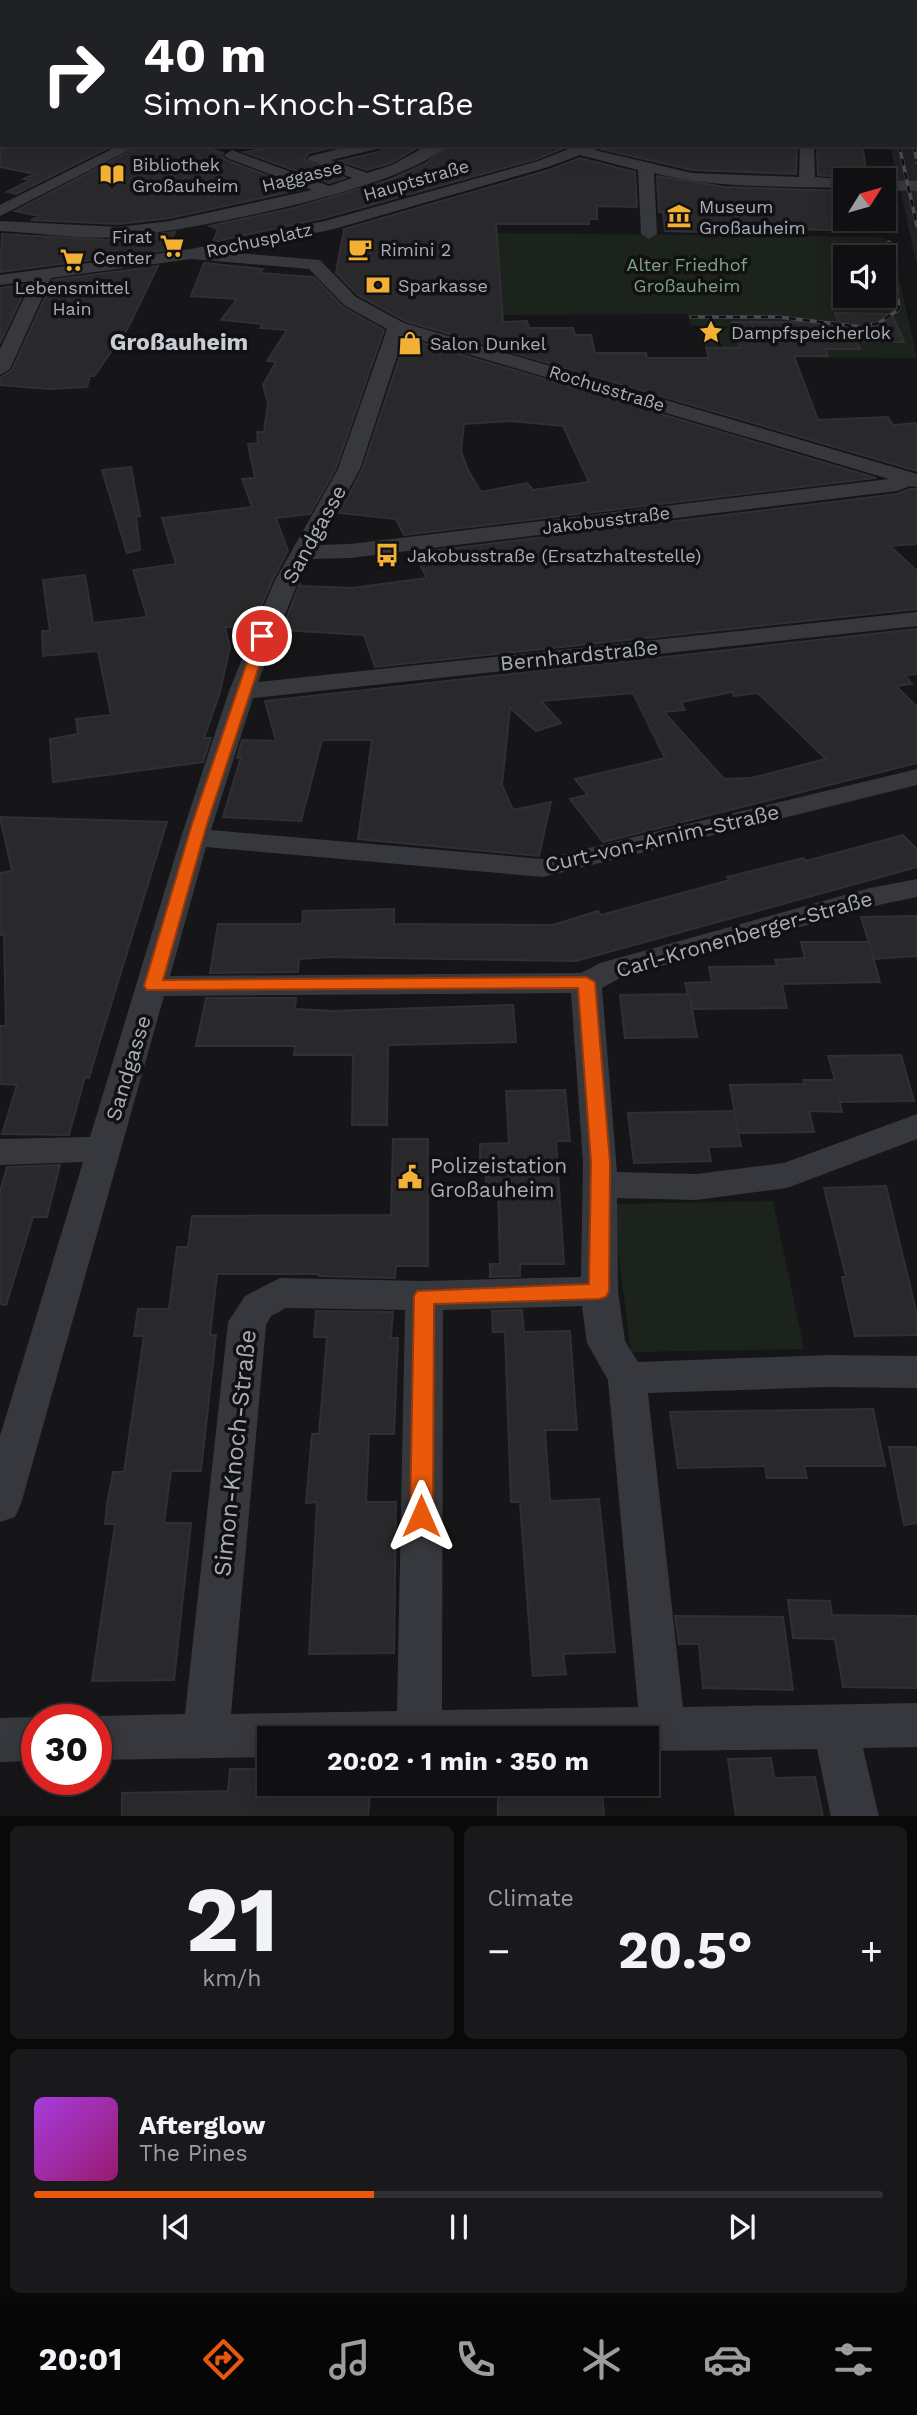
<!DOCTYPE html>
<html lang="en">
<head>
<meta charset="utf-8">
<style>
  :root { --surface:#101012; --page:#19191b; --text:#f1f3f6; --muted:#9c9d9f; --line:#303032; --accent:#ea580c }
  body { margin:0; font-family:"Work Sans",sans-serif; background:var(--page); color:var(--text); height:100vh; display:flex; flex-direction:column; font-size:26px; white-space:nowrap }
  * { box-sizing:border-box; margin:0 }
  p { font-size:23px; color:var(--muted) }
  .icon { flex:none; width:38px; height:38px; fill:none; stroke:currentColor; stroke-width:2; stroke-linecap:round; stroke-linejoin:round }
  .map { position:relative; height:1816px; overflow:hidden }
  .drawer { display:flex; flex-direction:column; gap:10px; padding:10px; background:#09090a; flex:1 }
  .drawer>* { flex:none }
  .banner { position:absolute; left:0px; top:0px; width:917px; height:147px; box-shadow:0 4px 18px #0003,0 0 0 2px var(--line); background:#202124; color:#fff; overflow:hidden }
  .needle { width:46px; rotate:53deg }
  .fabs { position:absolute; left:833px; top:168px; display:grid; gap:14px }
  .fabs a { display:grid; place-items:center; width:63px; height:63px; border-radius:0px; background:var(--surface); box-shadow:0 4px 18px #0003,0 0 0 2px var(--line); font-size:35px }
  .speed { position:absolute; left:21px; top:1704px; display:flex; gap:14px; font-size:35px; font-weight:700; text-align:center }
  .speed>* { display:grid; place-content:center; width:91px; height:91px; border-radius:50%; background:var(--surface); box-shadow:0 4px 18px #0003,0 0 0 2px var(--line); line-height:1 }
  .speed .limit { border:10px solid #d22; background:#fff; color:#111 }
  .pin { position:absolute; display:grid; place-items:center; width:60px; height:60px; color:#fff; margin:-30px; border:4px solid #fff; border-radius:50%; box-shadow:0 2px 7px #0007 }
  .me { position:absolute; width:77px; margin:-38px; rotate:0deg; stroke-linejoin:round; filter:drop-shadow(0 0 5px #0008) }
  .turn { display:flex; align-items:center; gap:24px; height:147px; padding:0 28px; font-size:32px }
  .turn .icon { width:91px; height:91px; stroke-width:2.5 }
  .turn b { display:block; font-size:49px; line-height:60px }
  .big { font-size:52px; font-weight:700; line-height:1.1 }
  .drawer .widget { flex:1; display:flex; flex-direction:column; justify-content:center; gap:10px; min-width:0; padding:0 24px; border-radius:10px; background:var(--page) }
  .drawer .dial { align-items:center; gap:0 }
  .dial b { font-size:91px; line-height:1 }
  .song { display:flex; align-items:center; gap:21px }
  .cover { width:84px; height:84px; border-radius:10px; background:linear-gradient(135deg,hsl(280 70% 55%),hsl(320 70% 35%)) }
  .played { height:7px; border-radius:4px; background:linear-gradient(90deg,var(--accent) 40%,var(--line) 40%) }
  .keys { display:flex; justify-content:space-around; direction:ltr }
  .heat { display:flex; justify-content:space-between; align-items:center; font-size:38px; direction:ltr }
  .drawer .tiles { flex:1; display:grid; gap:10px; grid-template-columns:1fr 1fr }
  .widget:last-child { grid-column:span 2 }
  .trip { position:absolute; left:257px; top:1726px; width:402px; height:70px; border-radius:0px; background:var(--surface); box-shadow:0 4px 18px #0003,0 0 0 2px var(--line); font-weight:700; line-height:70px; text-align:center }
  .menu { display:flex; height:112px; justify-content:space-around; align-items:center; background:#060607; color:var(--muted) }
  .menu .icon { width:49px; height:49px }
  .menu .selected { color:var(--accent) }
  .menu b { font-size:32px; color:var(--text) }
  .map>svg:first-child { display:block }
  .built { fill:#222225 }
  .green { fill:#1c231d; fill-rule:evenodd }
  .water { fill:#2c353c }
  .building { fill:#29292c; stroke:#303034; stroke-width:2; fill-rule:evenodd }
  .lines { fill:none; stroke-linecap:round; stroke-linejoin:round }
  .street { fill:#37383d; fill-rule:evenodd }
  .rail-casing { stroke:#4a4c52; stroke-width:3.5 }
  .rail { stroke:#111113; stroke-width:2.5; stroke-dasharray:7; stroke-linecap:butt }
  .route { fill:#ea580c; stroke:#983908; stroke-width:2 }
  .labels { text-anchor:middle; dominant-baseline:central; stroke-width:7; stroke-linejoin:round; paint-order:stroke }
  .far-poi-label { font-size:18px; fill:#a8adb8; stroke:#111113; text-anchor:start }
  .far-street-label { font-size:18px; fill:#a8adb8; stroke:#111113 }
  .far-park-label { font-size:18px; fill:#7fa381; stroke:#111113 }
  .street-label { font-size:21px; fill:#a8adb8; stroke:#111113 }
  .poi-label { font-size:21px; fill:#a8adb8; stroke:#111113; text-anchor:start }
  .far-district-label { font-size:23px; font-weight:bold; fill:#c9ccd4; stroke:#111113 }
  .near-street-label { font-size:24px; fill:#a8adb8; stroke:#111113 }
</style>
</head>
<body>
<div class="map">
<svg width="917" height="1817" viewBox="0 0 917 1817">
  <rect width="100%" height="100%" fill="#161618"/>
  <!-- built -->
  <path class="built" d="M915,111L917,121V265L890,145H915Z"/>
  <!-- green -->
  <path class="green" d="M493,233L879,237L891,241L917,358L739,357L669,368L667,358L709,357L698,325H691L687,314L500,315ZM845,257H884V296H845Z
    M773,1201L804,1349L631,1352L612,1204Z"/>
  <!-- water -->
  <path class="water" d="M0,0H221L2,2L0,95Z"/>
  <!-- building -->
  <path class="building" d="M0,145H114L16,194L7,192L31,180L24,179L35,174L0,167Z
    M142,145H195L223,153L222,157L226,160L303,189L170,218L119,224L31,220L40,216L15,211Z
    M286,145H343L309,153L304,159L345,178L329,183L244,152Z
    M385,145H422L391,163L367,170L340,161L382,151Z
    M450,145H571L537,159L324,218L213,242L218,229L210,226L294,208L389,180L425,164Z
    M604,145L797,146L796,174L692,170L601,149Z
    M819,146L863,148L867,180L818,175L817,147Z
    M580,158L635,172L637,207L597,206V219H589V224H496L503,322L527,321L529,328H573L575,335H591L595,353H646L647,358H709L706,348H740L732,322H839L835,313L892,314L904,342L856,341L860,349H825L828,356H794L818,420L888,417L893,425L917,423V471L405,321L358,295L336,273L344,229L549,170Z
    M657,176L725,187L845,191V219H879L882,228H869L870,231L697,227L698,232L665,231L663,212H659Z
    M175,232L166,250L0,272L2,234L107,240Z
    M204,263L263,269L259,273L314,277L343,307L384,330L336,468L310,514L276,518L288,551L272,581L252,628H245V625L244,628L225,627L230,647L220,692L204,738H211L203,762L53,782L50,739L78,734L76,719L111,715L98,651L43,656L42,631H50L43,580L85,575L93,623L147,617L133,570L176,564L162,518L252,507L242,479L255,478L248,444L258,443L257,432H264L268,403L263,385L276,362L267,361L287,330L260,328L263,324L221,320L237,299L191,296Z
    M158,266L128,328L94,376H90L87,387L48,389L0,385V378L12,370L53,280Z
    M28,284L0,343V288Z
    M406,338L876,478L404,535L396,519L339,513L362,470ZM511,421L563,426L589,482L533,490L527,483L481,492L468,470L461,451L464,424Z
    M131,467L140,516H136L140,550L127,553L102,470Z
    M910,489H917V544L890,546L917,571V609L375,667L364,635L282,630L300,583L301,586L352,588L427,578L414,553L897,494Z
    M917,629V674L905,675L912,684L896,686L917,707V763L603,842L570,799L588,795L575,779L665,758L633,693L541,701L561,723L536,731L510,708L502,785L513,810L551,802L539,856L358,839L372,740H322L301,821L223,817L241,757L237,758L242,740L276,741L265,701ZM732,692L734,696L758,693L826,759L751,778L724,779L664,712L685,710L681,702Z
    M0,817L167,822L99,1044L89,1078L85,1077L69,1135L2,1134L17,1085L0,1084V1026H6L4,935H0V873L12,871Z
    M903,835L917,849V867L576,961L328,957L299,959L298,972L210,973L218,924H302L303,911L394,909V924L553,925L598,911L601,915L730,880L727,877L803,858L806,861Z
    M917,916V956L874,959L861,917Z
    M801,942H869L880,982L782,984L787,1008L693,1009L690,997L697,1037L625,1038L620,995L688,994L685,983L712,982L709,967L777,966L775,960L805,958Z
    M206,998H296L295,1009L333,1011L513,1005L516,1042L388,1045L387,1125H352L353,1055H294L295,1046H196Z
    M901,1055L914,1101L840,1102L839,1097L842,1112L809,1111L814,1132L738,1133L730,1085L804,1084L803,1080H835L828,1056Z
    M565,1090L570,1141H556L564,1264H520V1276L490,1277V1264H500L498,1184H486V1170H480V1144L509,1143L506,1091Z
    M734,1111L741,1146L708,1147L711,1161L634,1163L628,1113Z
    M393,1139H428V1266H396L395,1278L319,1276V1274H217L210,1335H216L201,1471H171L164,1523H191L174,1680L92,1681L115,1524H105L107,1504L113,1472H124L144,1336H134L138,1309H169L177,1247H188L192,1216L391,1215Z
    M60,1165L47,1217H33L6,1305L0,1304V1192L7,1167Z
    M886,1186L917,1315V1335L855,1336L842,1277H846L824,1188Z
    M522,1310L524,1332L570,1331L577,1430H545L550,1501L599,1499L615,1652L563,1654L566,1674L533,1676L520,1502H511L505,1332H493L492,1311Z
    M316,1311L393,1312L391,1338H398L394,1434H369L366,1502H396L394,1653L309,1654L317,1502L306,1503L312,1434H319L327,1337H314Z
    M873,1409L885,1466H804L807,1478H767L765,1466L678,1468L670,1412Z
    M889,1447H917V1523L904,1525Z
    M788,1600L830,1601L832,1615L917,1616V1688L843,1687L835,1639L793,1638Z
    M675,1616L783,1617L793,1690L703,1688L699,1644H679Z
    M771,1758L774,1778L815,1777L823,1817H736L728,1759Z
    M230,1769H270V1783H279V1788L371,1786L368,1817H122V1793L228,1791Z
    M602,1792L604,1817H498V1793Z"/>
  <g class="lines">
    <!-- street -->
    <path class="street" d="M385,0H398L384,2Z
      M601,0H613L600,2Z
      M828,0H840V2H828Z
      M120,145H139L0,216V205Z
      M355,145H383L381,148L331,160L367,173L392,165L428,145H447C406,189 187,231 122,237C83,240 40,233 0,231V221L119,227L170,221L312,190L227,158L224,155L232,150L237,152L329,186L352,178L307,159L310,156Z
      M579,145H601L595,150L692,173L799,177L800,145H814L815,177L851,180H845V188C781,186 716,189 654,173L657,234L649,239L641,234L638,170L580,155L548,167L334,229L226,252L320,260L356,297L404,323L917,474V487L910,486L897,491L350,558L310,559L298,582L258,682L917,612V626L253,698L211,830L543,859L917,769V785L543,877L206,847L170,976L581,973L600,963L870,888L917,879V897L883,904L622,977L602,988L617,1172L696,1174L784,1163L917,1114V1139L787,1188L696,1200L617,1198L618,1291L625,1341L638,1362L828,1355L917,1356V1388L828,1387L648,1393L683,1707L917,1703V1747L863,1748L879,1817H831L817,1749L648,1751V1738H270V1757L96,1760V1720H85L96,1716L185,1714L228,1322L245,1296L280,1278L424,1281L581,1277L583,1162L571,993L164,996L21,1504L15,1517L0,1522V1436L83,1162L0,1165V1139L90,1137L181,837L229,691L274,582L338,469L387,329L344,305L309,269L191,259L51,278L10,369L0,375V349L32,281L0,285V275L191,249L325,221L538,161ZM404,335L889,479L350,544L318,545L360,469ZM582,1306L587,1343L608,1380L638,1707L442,1710L443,1310ZM286,1308L405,1310L397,1711L231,1714L266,1325L271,1316Z
      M884,180L917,181V191L884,190Z
      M37,1717L46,1720H37V1761L0,1762V1718Z"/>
    <!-- rail casing -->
    <g class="rail-casing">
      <path id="rail" d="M899,145L917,226
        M914,145L917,162
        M884,259L890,254L889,242
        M691,317H779L862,327L879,323L899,309L895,275L884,265
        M709,327L713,338"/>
    </g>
    <!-- rail -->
    <use href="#rail" class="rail"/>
  </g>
  <!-- route -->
  <path class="route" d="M262,632L269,636L207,824L163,980L586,977L595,982L610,1162L609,1291L606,1297L599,1299L434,1304L433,1516L429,1522L421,1525L414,1522L410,1516L414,1296L417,1291L589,1284L591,1162L578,988L147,990L144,986L192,824L256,636Z"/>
  <!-- icons -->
  <defs>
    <g id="library-bare" transform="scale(1.89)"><path d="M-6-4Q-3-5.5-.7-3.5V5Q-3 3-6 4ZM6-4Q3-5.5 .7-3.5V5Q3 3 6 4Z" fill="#f2b134" stroke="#111113" stroke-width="2.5" paint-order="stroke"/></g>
    <g id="museum-bare" transform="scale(1.89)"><path d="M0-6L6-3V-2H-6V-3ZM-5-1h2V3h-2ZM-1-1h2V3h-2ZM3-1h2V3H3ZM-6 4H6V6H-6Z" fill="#f2b134" stroke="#111113" stroke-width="2.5" paint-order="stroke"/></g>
    <g id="supermarket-bare" transform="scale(1.89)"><path d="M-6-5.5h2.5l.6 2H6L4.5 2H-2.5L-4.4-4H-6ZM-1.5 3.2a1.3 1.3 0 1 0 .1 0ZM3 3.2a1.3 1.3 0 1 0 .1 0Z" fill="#f2b134" stroke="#111113" stroke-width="2.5" paint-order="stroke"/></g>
    <g id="cafe-bare" transform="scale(1.89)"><path d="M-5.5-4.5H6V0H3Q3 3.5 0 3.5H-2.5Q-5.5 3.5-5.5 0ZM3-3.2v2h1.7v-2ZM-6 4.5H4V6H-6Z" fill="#f2b134" stroke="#111113" stroke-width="2.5" paint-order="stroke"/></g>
    <g id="bank-bare" transform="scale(1.89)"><path d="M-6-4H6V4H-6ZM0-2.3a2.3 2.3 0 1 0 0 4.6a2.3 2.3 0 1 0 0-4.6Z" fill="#f2b134" stroke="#111113" stroke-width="2.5" paint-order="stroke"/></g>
    <g id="sight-bare" transform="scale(1.89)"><path d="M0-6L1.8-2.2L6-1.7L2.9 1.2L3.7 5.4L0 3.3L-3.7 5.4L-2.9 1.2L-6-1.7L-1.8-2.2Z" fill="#f2b134" stroke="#111113" stroke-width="2.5" paint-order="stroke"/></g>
    <g id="shop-bare" transform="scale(1.89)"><path d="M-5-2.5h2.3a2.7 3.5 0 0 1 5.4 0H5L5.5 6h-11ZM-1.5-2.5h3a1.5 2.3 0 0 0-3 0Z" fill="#f2b134" stroke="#111113" stroke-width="2.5" paint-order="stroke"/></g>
    <g id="bus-bare" transform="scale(1.89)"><path d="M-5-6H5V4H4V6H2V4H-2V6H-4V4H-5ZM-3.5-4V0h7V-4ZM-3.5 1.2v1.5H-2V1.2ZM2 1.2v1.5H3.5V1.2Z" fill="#f2b134" stroke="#111113" stroke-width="2.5" paint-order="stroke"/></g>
    <g id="civic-bare" transform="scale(1.89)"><path d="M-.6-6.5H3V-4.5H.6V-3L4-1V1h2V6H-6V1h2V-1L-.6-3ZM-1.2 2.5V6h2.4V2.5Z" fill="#f2b134" stroke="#111113" stroke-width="2.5" paint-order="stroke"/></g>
  </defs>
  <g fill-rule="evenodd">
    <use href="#library-bare" x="112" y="174"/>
    <use href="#museum-bare" x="679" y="216"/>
    <use href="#supermarket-bare" x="172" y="246"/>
    <use href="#cafe-bare" x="360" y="249"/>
    <use href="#supermarket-bare" x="72" y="260"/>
    <use href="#bank-bare" x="378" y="285"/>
    <use href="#sight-bare" x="711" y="332"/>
    <use href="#shop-bare" x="410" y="343"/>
    <use href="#bus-bare" x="387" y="555"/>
    <use href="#civic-bare" x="410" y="1177"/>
  </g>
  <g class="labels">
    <!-- far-poi labels -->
    <g class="far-poi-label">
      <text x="132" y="164">Bibliothek<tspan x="132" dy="21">Großauheim</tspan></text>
      <text x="699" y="206">Museum<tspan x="699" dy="21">Großauheim</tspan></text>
      <text x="152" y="236" text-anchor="end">Firat<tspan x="152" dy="21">Center</tspan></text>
      <text x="380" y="249">Rimini 2</text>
      <text x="398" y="285">Sparkasse</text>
      <text x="72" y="287" text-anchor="middle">Lebensmittel<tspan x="72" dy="21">Hain</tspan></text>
      <text x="731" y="332">Dampfspeicherlok</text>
      <text x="430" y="343">Salon Dunkel</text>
      <text x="407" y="555">Jakobusstraße (Ersatzhaltestelle)</text>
    </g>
    <!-- far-street labels -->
    <g class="far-street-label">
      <text transform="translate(302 176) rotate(-14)">Haggasse</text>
      <text transform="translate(416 180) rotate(-16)">Hauptstraße</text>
      <text transform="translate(259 240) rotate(-12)">Rochusplatz</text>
      <text transform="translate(607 388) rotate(17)">Rochusstraße</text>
      <text transform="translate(606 520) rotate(-7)">Jakobusstraße</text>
    </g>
    <!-- far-park labels -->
    <g class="far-park-label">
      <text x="687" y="264">Alter Friedhof<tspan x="687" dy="21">Großauheim</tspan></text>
    </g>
    <!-- street labels -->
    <g class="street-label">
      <text transform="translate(314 534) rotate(-61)">Sandgasse</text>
      <text transform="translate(579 655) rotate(-6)">Bernhardstraße</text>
      <text transform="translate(662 838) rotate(-13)">Curt-von-Arnim-Straße</text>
      <text transform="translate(744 934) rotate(-16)">Carl-Kronenberger-Straße</text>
      <text transform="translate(128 1068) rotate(-73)">Sandgasse</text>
    </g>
    <!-- poi labels -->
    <g class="poi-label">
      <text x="430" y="1165">Polizeistation<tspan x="430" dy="24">Großauheim</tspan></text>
    </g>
    <!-- far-district labels -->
    <g class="far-district-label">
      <text x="179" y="342">Großauheim</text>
    </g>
    <!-- near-street labels -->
    <g class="near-street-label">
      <text transform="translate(235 1453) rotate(-84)">Simon-Knoch-Straße</text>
    </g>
  </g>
</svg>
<div class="fabs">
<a><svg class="needle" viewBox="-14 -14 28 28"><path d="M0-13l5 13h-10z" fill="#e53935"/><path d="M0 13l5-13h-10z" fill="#9c9d9f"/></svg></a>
<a><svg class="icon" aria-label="sound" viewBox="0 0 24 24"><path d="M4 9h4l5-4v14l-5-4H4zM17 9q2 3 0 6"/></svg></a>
</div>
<div class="speed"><div class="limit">30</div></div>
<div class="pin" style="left:262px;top:636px;background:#d93025"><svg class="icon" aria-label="arrive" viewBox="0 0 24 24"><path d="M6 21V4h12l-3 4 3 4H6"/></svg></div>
<svg class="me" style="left:421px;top:1516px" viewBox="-20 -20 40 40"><path d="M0-17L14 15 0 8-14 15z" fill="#ea580c" stroke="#fff" stroke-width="4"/></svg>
<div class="trip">20:02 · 1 min · 350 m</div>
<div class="banner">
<div class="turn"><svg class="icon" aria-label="right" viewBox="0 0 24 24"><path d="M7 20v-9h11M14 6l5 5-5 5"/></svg><div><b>40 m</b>Simon-Knoch-Straße</div></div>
</div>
</div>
<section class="drawer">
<div class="tiles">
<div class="widget dial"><b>21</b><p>km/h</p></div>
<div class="widget"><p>Climate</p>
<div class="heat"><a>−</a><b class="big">20.5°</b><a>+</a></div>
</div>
<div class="widget">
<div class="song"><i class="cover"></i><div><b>Afterglow</b><p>The Pines</p></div></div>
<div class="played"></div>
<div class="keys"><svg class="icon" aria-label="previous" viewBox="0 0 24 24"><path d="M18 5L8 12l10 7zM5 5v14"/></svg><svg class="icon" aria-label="pause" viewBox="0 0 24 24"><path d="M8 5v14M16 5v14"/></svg><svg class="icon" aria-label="next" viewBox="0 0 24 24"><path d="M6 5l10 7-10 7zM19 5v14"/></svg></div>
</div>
</div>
</section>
<nav class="menu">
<b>20:01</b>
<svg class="icon selected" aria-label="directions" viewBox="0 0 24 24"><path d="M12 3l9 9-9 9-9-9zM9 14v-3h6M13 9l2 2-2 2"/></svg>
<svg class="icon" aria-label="music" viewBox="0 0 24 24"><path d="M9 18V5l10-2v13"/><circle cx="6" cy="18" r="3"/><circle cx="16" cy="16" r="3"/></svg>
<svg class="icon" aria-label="phone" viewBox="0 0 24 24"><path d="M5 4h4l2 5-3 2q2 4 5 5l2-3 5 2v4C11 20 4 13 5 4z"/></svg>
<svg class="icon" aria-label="climate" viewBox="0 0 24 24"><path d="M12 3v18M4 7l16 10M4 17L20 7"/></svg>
<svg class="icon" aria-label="car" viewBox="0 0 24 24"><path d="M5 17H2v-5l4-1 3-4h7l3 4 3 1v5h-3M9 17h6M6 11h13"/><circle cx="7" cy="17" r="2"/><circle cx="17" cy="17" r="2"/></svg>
<svg class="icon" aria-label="filters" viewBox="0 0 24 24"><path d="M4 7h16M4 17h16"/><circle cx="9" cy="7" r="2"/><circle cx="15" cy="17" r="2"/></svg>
</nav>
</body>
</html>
